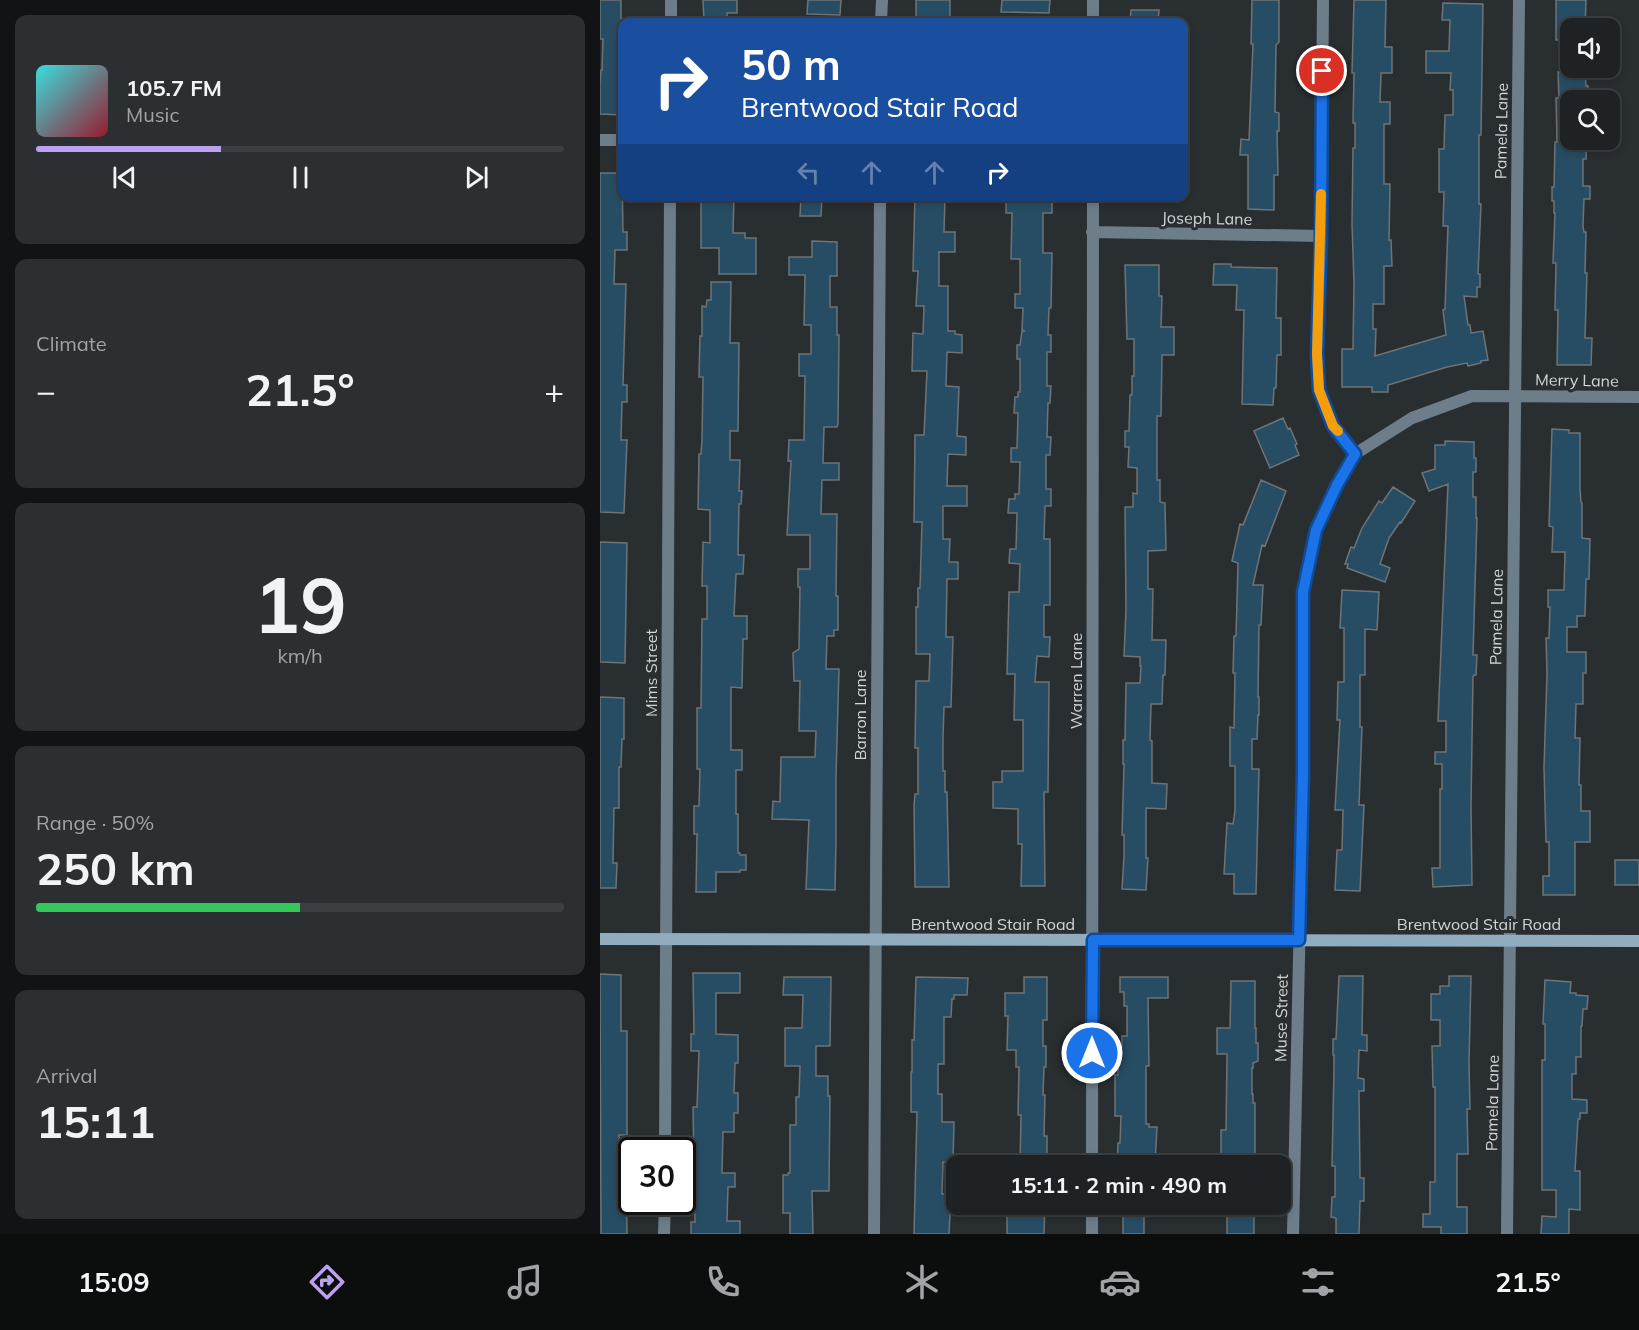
<!DOCTYPE html>
<html lang="en">
<head>
<meta charset="utf-8">
<style>
  :root { --surface:#1f2224; --page:#2c2f31; --text:#f1f3f6; --muted:#a1a4a6; --line:#3c3f41; --accent:#bca0f2 }
  body { margin:0; font-family:Mulish,sans-serif; background:var(--page); color:var(--text); height:100vh; display:flex; flex-direction:column; font-size:22px; white-space:nowrap }
  * { box-sizing:border-box; margin:0 }
  p { font-size:20px; color:var(--muted) }
  .icon { flex:none; width:33px; height:33px; fill:none; stroke:currentColor; stroke-width:2; stroke-linecap:round; stroke-linejoin:round }
  .map { position:relative; flex:1; overflow:hidden }
  .drawer { display:flex; flex-direction:column; gap:15px; padding:15px; background:#111314; width:600px }
  .drawer>* { flex:none }
  .guide { position:absolute; left:18px; top:18px; width:570px; height:183px; border-radius:12px; box-shadow:0 3px 9px #0003,0 0 0 2px var(--line); background:#1a4fa0; color:#fff; overflow:hidden }
  .fabs { position:absolute; left:960px; top:18px; display:grid; gap:12px }
  .fabs a { display:grid; place-items:center; width:60px; height:60px; border-radius:12px; background:var(--surface); box-shadow:0 3px 9px #0003,0 0 0 2px var(--line); font-size:30px }
  .speed { position:absolute; left:18px; top:1137px; display:flex; gap:12px; font-size:30px; font-weight:700; text-align:center }
  .speed>* { display:grid; place-content:center; width:78px; height:78px; border-radius:50%; background:var(--surface); box-shadow:0 3px 9px #0003,0 0 0 2px var(--line); line-height:1 }
  .speed .limit { border:3px solid #111; border-radius:9px; background:#fff; color:#111 }
  .pin { position:absolute; display:grid; place-items:center; width:51px; height:51px; color:#fff; margin:-26px; border:3px solid #fff; border-radius:50%; box-shadow:0 2px 6px #0007 }
  .me { position:absolute; width:66px; margin:-33px; rotate:0deg; stroke-linejoin:round; filter:drop-shadow(0 0 4px #0008) }
  .turn { display:flex; align-items:center; gap:21px; height:126px; padding:0 24px; font-size:27px }
  .turn .icon { width:78px; height:78px; stroke-width:2.5 }
  .turn b { display:block; font-size:42px; line-height:51px }
  .lanes { display:flex; align-items:center; height:57px; padding:0 24px; background:#0003; justify-content:center; gap:30px; direction:ltr }
  .lanes .off { opacity:.35 }
  .big { font-size:45px; font-weight:700; line-height:1.1 }
  .drawer .card { flex:1; display:flex; flex-direction:column; justify-content:center; gap:9px; min-width:0; padding:0 21px; border-radius:12px; background:var(--page) }
  .drawer .dial { align-items:center; gap:0 }
  .dial b { font-size:78px; line-height:1 }
  .song { display:flex; align-items:center; gap:18px }
  .cover { width:72px; height:72px; border-radius:9px; background:linear-gradient(135deg,hsl(180 70% 55%),hsl(350 70% 35%)) }
  .played { height:6px; border-radius:3px; background:linear-gradient(90deg,var(--accent) 35%,var(--line) 35%) }
  .keys { display:flex; justify-content:space-around; direction:ltr }
  .heat { display:flex; justify-content:space-between; align-items:center; font-size:33px; direction:ltr }
  .charge { height:9px; border-radius:4px; background:linear-gradient(90deg,#34c759 50%,var(--line) 0) }
  .trip { position:absolute; left:346px; top:1155px; width:345px; height:60px; border-radius:12px; background:var(--surface); box-shadow:0 3px 9px #0003,0 0 0 2px var(--line); font-weight:700; line-height:60px; text-align:center }
  .tab-bar { display:flex; height:96px; justify-content:space-around; align-items:center; background:#0c0e0e; color:var(--muted) }
  .tab-bar .icon { width:42px; height:42px }
  .tab-bar .active { color:var(--accent) }
  .tab-bar b { font-size:27px; color:var(--text) }
  main { display:flex; flex:1; min-height:0 }
  .map>svg:first-child { display:block }
  .building { fill:#274d64; stroke:#6e7376; stroke-width:1.5 }
  .lines { fill:none; stroke-linecap:round; stroke-linejoin:round }
  .minor { stroke:#6d7e8a; stroke-width:12 }
  .secondary { stroke:#91acbf; stroke-width:12 }
  .route-casing { stroke:#114b97; stroke-width:15 }
  .route { stroke:#1a73e8; stroke-width:10 }
  .slow { stroke:#f59e0b; stroke-width:10 }
  .labels { text-anchor:middle; dominant-baseline:central; stroke-width:6; stroke-linejoin:round; paint-order:stroke }
  .street-label { font-size:16px; fill:#d3d5d7; stroke:#292e30 }
</style>
</head>
<body>
<main>
<section class="drawer">
<div class="card">
<div class="song"><i class="cover"></i><div><b>105.7 FM</b><p>Music</p></div></div>
<div class="played"></div>
<div class="keys"><svg class="icon" aria-label="previous" viewBox="0 0 24 24"><path d="M18 5L8 12l10 7zM5 5v14"/></svg><svg class="icon" aria-label="pause" viewBox="0 0 24 24"><path d="M8 5v14M16 5v14"/></svg><svg class="icon" aria-label="next" viewBox="0 0 24 24"><path d="M6 5l10 7-10 7zM19 5v14"/></svg></div>
</div>
<div class="card"><p>Climate</p>
<div class="heat"><a>−</a><b class="big">21.5°</b><a>+</a></div>
</div>
<div class="card dial"><b>19</b><p>km/h</p></div>
<div class="card"><p>Range · 50%</p><b class="big">250 km</b><div class="charge"></div></div>
<div class="card"><p>Arrival</p><b class="big">15:11</b></div>
</section>
<div class="map">
<svg width="1039" height="1234" viewBox="0 0 1039 1234">
  <rect width="100%" height="100%" fill="#292e30"/>
  <!-- building -->
  <path class="building" d="M0,0H21V19H22V115L0,114V84L1,70H2L3,39H0Z
    M103,0H137V13H127V22H104Z
    M208,0H241L240,15L207,14Z
    M316,0H350V22H316Z
    M402,0H450L449,13L401,12Z
    M652,0H679V42L676,45L675,112L679,113V131H677L678,175H674V210L648,209V155H640L641,139L649,140L653,44H651Z
    M754,0H786L785,47H792V73H781L780,102H790V124H784V184H790L789,240H791L792,266H784V304H773V329H776L775,356L846,335L843,310L845,309L848,226H843L844,192H839V149H844L845,115H853V90H850L851,73H826V51H849L850,20H842L843,3L883,4L881,135H879V204H881L878,274H880V287H877V297L864,296L868,325H870L871,333L883,331L888,360L881,361V363L868,366L867,363L847,367L788,385V392H772V387H742V349H753L754,283L752,224L753,148H755V123H753L754,73H752Z
    M956,0H986L985,28H970V40H956Z
    M531,10H559L558,22H530Z
    M985,71L986,86H988V100H970V140H987L986,159H983V186H990V199H984L983,226L984,232H986L985,273H987L985,338H992L991,365H957L958,310H955L956,263H953L955,213H954V201H952V187H954L955,142H957L956,98H959L958,72Z
    M0,173H22L23,232H27V250H15L14,284H26L23,385H27V402H22L21,440H27L24,513L0,512Z
    M101,196H134L133,233H145V238H156V274H119V248H101Z
    M201,196H222L221,216H200Z
    M315,196H345L344,232H355V252H339V286H348V331H355V334L362,335V353L347,352L346,386L359,387L357,436L366,437V455L348,454L347,486H367V506H343V539H350L349,562H358V579H347L346,637H353L351,707H344L343,738V771H345V792H347L349,887H315L314,805L315,794H318V748H315L316,681H329L330,654H316V607H318V588H320L322,522H314L315,435H324L327,371H312L313,333L323,334L324,306H316L318,271H313Z
    M406,196H452V213H443V253H452L451,308H449L448,335H451V352H447V386H451L450,403H448L447,437H451L450,455H446V489H451V506H445L444,539H450V605H444V637H450L449,657L437,656L435,682H449L448,792H444L445,886H421L422,844H418V809L393,808V782H402V771H423V720H414L415,674H407L409,592H419L420,564L409,563L410,549H416L417,513H408L409,499H415V494H419L420,462H411V448H417L418,413H414L415,397H418V392H420V359H417V345H420L422,331H425L422,330L423,308H415V294H420V259H411L412,213H406Z
    M212,241L237,242V276H230V307H237V335H239L238,424L237,427H224L223,463H239V480H222L221,514H237L236,596H238V630H234V636H227L226,669H239L236,777V841L235,890L206,889L209,820L172,819L173,801L180,802L181,757H215L216,731H199L200,681H194L193,653L199,649L200,587H198V569H210V535H187L191,461H188L189,440H204L205,376H199V354H211V325H204L205,275H189V257H212Z
    M614,264H631V267L677,268L676,318H681V355H677L676,388H674L673,405L642,404L644,310H636L637,285H613Z
    M525,265H559V296H562L561,327H574V355H562L561,416H557V480H560V502L565,503L566,550L548,551V589H553L552,640H566L565,675H563L562,704H551L550,740L552,741V783L567,784L566,809L546,808V858H548L546,890L522,889L524,856V835H522L524,764H523V740H525L526,683H540L541,666H540V657L524,656L526,610L525,507H533V493L537,494V468L528,467L529,447H525V431H529L530,395H532V376H534V339H527Z
    M111,282H131L130,343H139L138,431H130V460H140L139,491H142L141,504H139L138,555H144L143,574H136L134,616H147V639H143L142,688L131,687V750H142V770H136V814H138V853H140V855H146V870H140V872H116V892H96L97,834H94V806H99L100,769H97V708H101L102,619H107V586H102L103,542L110,543V510L98,509L99,454H101L102,440L103,377H99L100,336H102V306L106,307L107,300H111Z
    M683,418L688,429L690,428L697,444L695,445L699,455L670,468L654,431Z
    M952,429L969,430V433H980V489L981,502L982,503V538L990,539L989,579H986L985,616H977V627H967V652H986V673H983V704H976L975,738H980L979,785H981V811H990V842H975V895H943V876H949V842H946L944,767L947,673L946,638H949L950,607H948V590H964L965,552H952L953,527L949,526Z
    M845,441L874,442V458H876V472H873V497H876V518H877L873,655H877L876,675H874L873,677L871,806L872,885L833,887L832,868H840V789H842V764H835V752H846V721H838L848,484L829,491L822,473L835,469V445H845Z
    M661,480L686,491L665,546L662,545L653,585H663L661,625H659L658,697H659V715H658L657,739H652V769H659L656,894H634V874H624L627,823L633,824L635,811V766H630V727L634,728L635,673H633L634,636H636L638,563L632,561L640,524L643,525Z
    M793,487L815,501L801,523L800,522L789,538L780,564L790,568L785,582L747,568L748,564H745L751,547L754,548L762,528L779,501L782,503Z
    M0,542L27,543L25,663L0,662Z
    M742,590L779,592L777,630L765,629V675H760V727H762L759,805H764L760,891L735,890L737,850H742L743,810H735L740,720H737L738,682H744V628H740Z
    M0,697L24,698V739H22L21,767H19V808H14L13,863H17L16,888H0Z
    M1015,860H1039V885H1015Z
    M93,973H140V993H116V1034L138,1035V1063H135L134,1093H138V1113H134V1132H123L122,1173H135V1187H128L127,1221H140V1234H91V1222H95L93,1107H97L99,1051H91V1034H94Z
    M0,974L21,975V1031H27V1135H19L20,1166H26L27,1234H1Z
    M739,976H763L762,1035H767V1051L759,1050L758,1078L764,1079V1091H759L760,1178H764V1201H760L759,1234H736V1218L731,1217L732,1197H735V1166H732L734,1068V1055H733V1039H736Z
    M849,976H871L869,1063L870,1109H867L868,1154H857V1207H867V1234H841V1227H823V1214H830V1182H835V1087H833L832,1046H840V1020H831V994H840V986H849Z
    M184,977H231L230,1046H216V1076H228V1096H230L229,1191H212L213,1234H190V1213H183V1175H188V1173H190V1125H196V1097H199L200,1066H185V1028H202L203,995H183Z
    M316,977L368,978L367,995H354V999H352L351,1017H344V1064H338V1094H342V1122H354L353,1162H343L342,1194H351L349,1234H314L317,1112H311V1072H312V1040H314Z
    M424,977H447V1020H443V1046H446V1067H444L443,1095H445L444,1136H447V1160H445V1166H420L421,1115H418L419,1067H416V1050H407L408,1016H405V993H424Z
    M520,977H568V998H548L549,1066H546V1124H549V1127H557L555,1164L517,1163L518,1143H520L521,1116H515V1075H518L519,1047H522V1036H527V1006H524V992H520Z
    M945,980L971,982L970,993H976V995L988,996L987,1009H983L982,1026H981V1057H976V1074H972V1099L987,1100V1113H980V1119H978L975,1171H980V1210L969,1209V1234H941L942,1216L956,1217V1190H942V1060H945V1024H943Z
    M631,981H655V1028H656V1043H658V1061L653,1063V1068H652V1094H653V1103H655V1155H653V1166H630V1155H621V1130H626L627,1054H617V1028H630Z
    M407,1204H445L444,1234H407Z
    M523,1204H544V1234H523Z
    M627,1204H654V1234H627Z"/>
  <g class="lines">
    <!-- minor -->
    <path class="minor" d="M723,0L721,236L717,354L719,390L733,426L755,454
      M71,22V0
      M281,22L282,0
      M493,22V0
      M0,140H22
      M492,232L721,236
      M65,1150L70,196
      M492,1166L493,196
      M64,1234L65,1202
      M274,1234L280,196
      M492,1234V1204
      M693,1234L703,773V592L716,530L737,485L755,454L812,418L872,396L1039,397
      M907,1234L919,0"/>
    <!-- secondary -->
    <path class="secondary" d="M0,939L1039,941"/>
  </g>
  <g class="lines">
    <!-- route casing -->
    <g class="route-casing">
      <path id="route" d="M492,1053L493,940H699L703,773V592L716,530L737,485L755,454L733,426L719,390L717,354L721,236L722,71"/>
    </g>
    <!-- route -->
    <use href="#route" class="route"/>
    <!-- slow -->
    <path class="slow" d="M721,194L717,354L719,390L733,426L738,431"/>
  </g>
  <g class="labels">
    <!-- street labels -->
    <g class="street-label">
      <text transform="translate(901 131) rotate(-89)">Pamela Lane</text>
      <text transform="translate(607 218) rotate(1)">Joseph Lane</text>
      <text transform="translate(977 380) rotate(1)">Merry Lane</text>
      <text transform="translate(896 617) rotate(-89)">Pamela Lane</text>
      <text transform="translate(51 673) rotate(-90)">Mims Street</text>
      <text transform="translate(476 681) rotate(-90)">Warren Lane</text>
      <text transform="translate(260 715) rotate(-90)">Barron Lane</text>
      <text x="393" y="924">Brentwood Stair Road</text>
      <text x="879" y="924">Brentwood Stair Road</text>
      <text transform="translate(681 1018) rotate(-89)">Muse Street</text>
      <text transform="translate(892 1103) rotate(-89)">Pamela Lane</text>
    </g>
  </g>
</svg>
<div class="fabs">
<a><svg class="icon" aria-label="sound" viewBox="0 0 24 24"><path d="M4 9h4l5-4v14l-5-4H4zM17 9q2 3 0 6"/></svg></a>
<a><svg class="icon" aria-label="search" viewBox="0 0 24 24"><circle cx="10" cy="10" r="6"/><path d="M15 15l6 6"/></svg></a>
</div>
<div class="speed"><div class="limit">30</div></div>
<div class="pin" style="left:722px;top:71px;background:#d93025"><svg class="icon" aria-label="arrive" viewBox="0 0 24 24"><path d="M6 21V4h12l-3 4 3 4H6"/></svg></div>
<svg class="me" style="left:492px;top:1053px" viewBox="-20 -20 40 40"><circle r="17" fill="#1a73e8" stroke="#fff" stroke-width="3"/><path d="M0-11L8 9 0 5-8 9z" fill="#fff"/></svg>
<div class="trip">15:11 · 2 min · 490 m</div>
<div class="guide">
<div class="turn"><svg class="icon" aria-label="right" viewBox="0 0 24 24"><path d="M7 20v-9h11M14 6l5 5-5 5"/></svg><div><b>50 m</b>Brentwood Stair Road</div></div>
<div class="lanes"><svg class="icon off" aria-label="left" viewBox="0 0 24 24"><path d="M17 20v-9H6M10 6l-5 5 5 5"/></svg><svg class="icon off" aria-label="ahead" viewBox="0 0 24 24"><path d="M12 20V5M6 11l6-6 6 6"/></svg><svg class="icon off" aria-label="ahead" viewBox="0 0 24 24"><path d="M12 20V5M6 11l6-6 6 6"/></svg><svg class="icon" aria-label="right" viewBox="0 0 24 24"><path d="M7 20v-9h11M14 6l5 5-5 5"/></svg></div>
</div>
</div>
</main>
<nav class="tab-bar">
<b>15:09</b>
<svg class="icon active" aria-label="directions" viewBox="0 0 24 24"><path d="M12 3l9 9-9 9-9-9zM9 14v-3h6M13 9l2 2-2 2"/></svg>
<svg class="icon" aria-label="music" viewBox="0 0 24 24"><path d="M9 18V5l10-2v13"/><circle cx="6" cy="18" r="3"/><circle cx="16" cy="16" r="3"/></svg>
<svg class="icon" aria-label="phone" viewBox="0 0 24 24"><path d="M5 4h4l2 5-3 2q2 4 5 5l2-3 5 2v4C11 20 4 13 5 4z"/></svg>
<svg class="icon" aria-label="climate" viewBox="0 0 24 24"><path d="M12 3v18M4 7l16 10M4 17L20 7"/></svg>
<svg class="icon" aria-label="car" viewBox="0 0 24 24"><path d="M5 17H2v-5l4-1 3-4h7l3 4 3 1v5h-3M9 17h6M6 11h13"/><circle cx="7" cy="17" r="2"/><circle cx="17" cy="17" r="2"/></svg>
<svg class="icon" aria-label="filters" viewBox="0 0 24 24"><path d="M4 7h16M4 17h16"/><circle cx="9" cy="7" r="2"/><circle cx="15" cy="17" r="2"/></svg>
<b>21.5°</b>
</nav>
</body>
</html>
